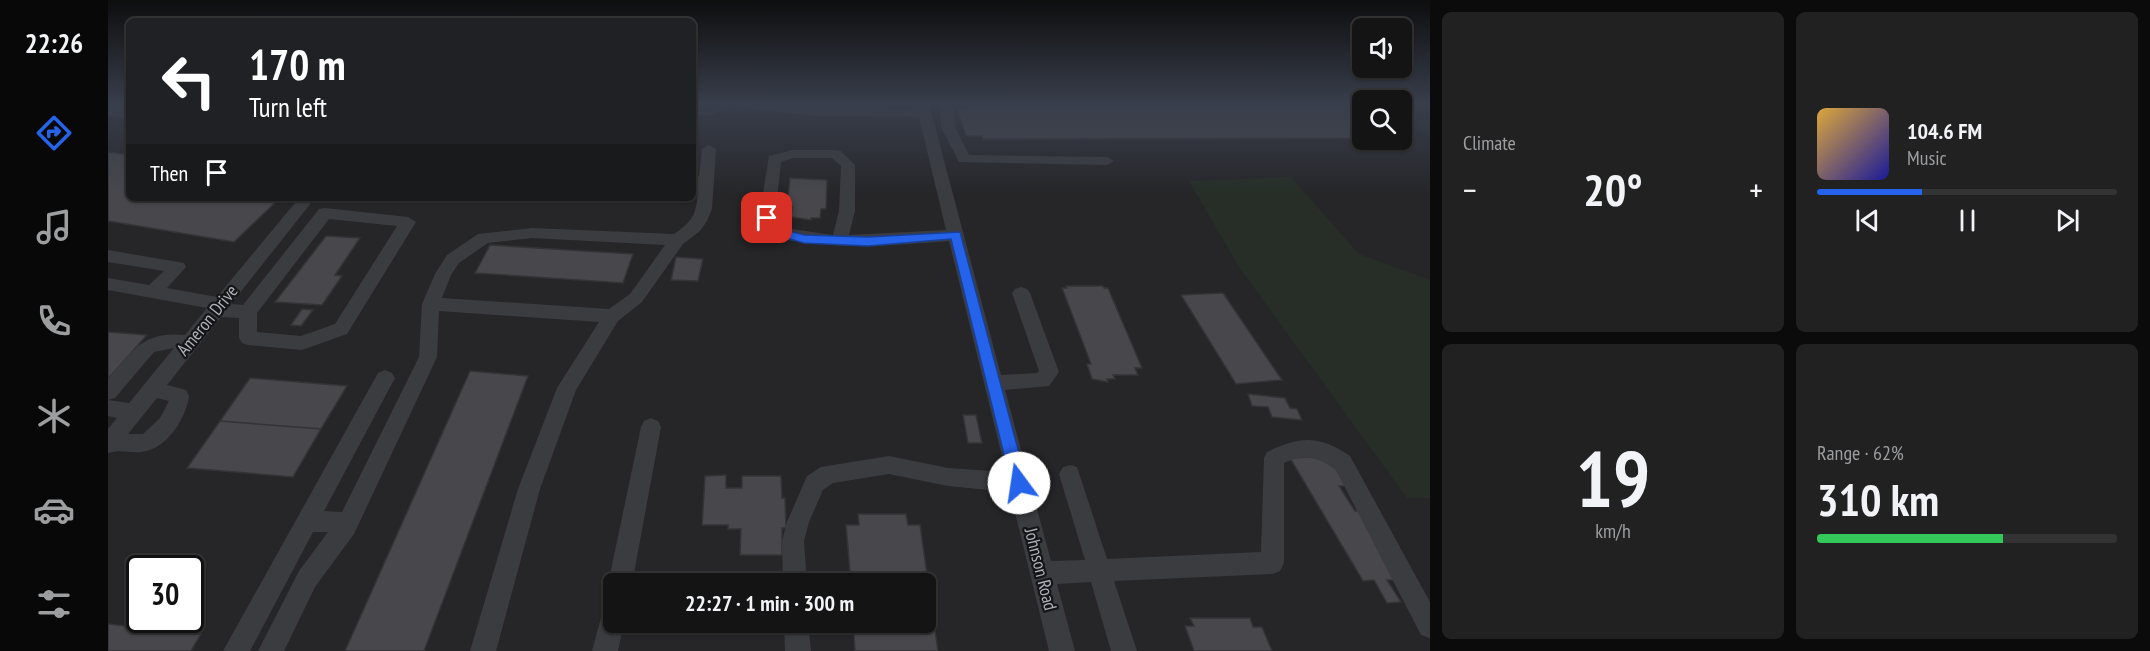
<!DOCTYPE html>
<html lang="en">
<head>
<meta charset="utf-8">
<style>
  :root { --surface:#141415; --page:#212122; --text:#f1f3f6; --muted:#9d9ea0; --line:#333334; --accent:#2563eb }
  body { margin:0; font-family:"PT Sans Narrow",sans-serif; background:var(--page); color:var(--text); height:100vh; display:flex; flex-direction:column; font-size:22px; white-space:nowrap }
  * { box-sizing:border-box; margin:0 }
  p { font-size:20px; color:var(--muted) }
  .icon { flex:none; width:33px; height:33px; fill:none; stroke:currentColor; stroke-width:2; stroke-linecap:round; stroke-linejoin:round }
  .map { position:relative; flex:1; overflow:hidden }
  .details { display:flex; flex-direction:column; gap:12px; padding:12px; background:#0b0b0c; width:720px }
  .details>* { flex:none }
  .top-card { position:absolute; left:18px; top:18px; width:570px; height:183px; border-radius:9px; box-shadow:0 2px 4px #0004,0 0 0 2px var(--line); background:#202124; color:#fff; overflow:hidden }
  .fabs { position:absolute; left:1244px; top:18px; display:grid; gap:12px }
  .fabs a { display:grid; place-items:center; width:60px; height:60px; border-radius:9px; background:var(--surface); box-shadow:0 2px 4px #0004,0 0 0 2px var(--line); font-size:30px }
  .speed { position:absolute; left:18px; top:555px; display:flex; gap:12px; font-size:30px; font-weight:700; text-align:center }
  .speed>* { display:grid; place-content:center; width:78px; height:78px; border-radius:50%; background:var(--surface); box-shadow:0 2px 4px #0004,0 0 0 2px var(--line); line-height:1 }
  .speed .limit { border:3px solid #111; border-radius:9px; background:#fff; color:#111 }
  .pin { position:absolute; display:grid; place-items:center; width:51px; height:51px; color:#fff; margin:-26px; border-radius:12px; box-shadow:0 3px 9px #0006 }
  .me { position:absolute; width:66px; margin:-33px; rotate:346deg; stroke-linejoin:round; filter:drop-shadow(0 0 4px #0008) }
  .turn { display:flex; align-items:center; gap:21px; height:126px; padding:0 24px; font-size:27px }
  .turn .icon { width:78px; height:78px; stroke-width:2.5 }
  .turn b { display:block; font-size:42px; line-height:51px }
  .then { display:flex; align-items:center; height:57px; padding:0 24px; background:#0003; gap:12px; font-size:22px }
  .big { font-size:45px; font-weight:700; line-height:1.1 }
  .details .tile { flex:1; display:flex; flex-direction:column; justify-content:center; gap:9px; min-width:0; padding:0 21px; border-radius:9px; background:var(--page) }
  .details .dial { align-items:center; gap:0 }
  .dial b { font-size:78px; line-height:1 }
  .song { display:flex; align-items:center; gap:18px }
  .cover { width:72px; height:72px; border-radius:9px; background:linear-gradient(135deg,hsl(40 70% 55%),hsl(240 70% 35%)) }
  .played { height:6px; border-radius:3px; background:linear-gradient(90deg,var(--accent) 35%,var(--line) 35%) }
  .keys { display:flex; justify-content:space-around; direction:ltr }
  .heat { display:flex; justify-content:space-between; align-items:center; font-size:33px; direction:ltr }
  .charge { height:9px; border-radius:4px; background:linear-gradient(90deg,#34c759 62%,var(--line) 0) }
  .details .tiles { flex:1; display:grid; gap:12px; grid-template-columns:repeat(2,1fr) }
  .trip { position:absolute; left:495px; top:573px; width:333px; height:60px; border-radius:9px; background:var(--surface); box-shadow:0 2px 4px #0004,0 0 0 2px var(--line); font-weight:700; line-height:60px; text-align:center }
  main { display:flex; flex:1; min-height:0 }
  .tab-bar { display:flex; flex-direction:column; width:108px; justify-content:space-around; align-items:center; background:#080808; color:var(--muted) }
  .tab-bar .icon { width:42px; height:42px }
  .tab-bar .active { color:var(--accent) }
  .tab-bar b { font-size:27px; color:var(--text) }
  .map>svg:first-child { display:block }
  .built { fill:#262629; fill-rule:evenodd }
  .green { fill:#262e27 }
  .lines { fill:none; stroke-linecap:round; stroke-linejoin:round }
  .stream { stroke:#333a41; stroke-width:3 }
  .building { fill:#47474c; stroke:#343437; stroke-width:1.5 }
  .minor { fill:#3b3c40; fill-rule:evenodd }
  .route { fill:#2563eb; stroke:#184099; stroke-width:1.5 }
  .labels { text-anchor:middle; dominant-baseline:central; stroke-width:4.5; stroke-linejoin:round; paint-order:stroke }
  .street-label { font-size:18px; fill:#aeb1ba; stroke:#151517 }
</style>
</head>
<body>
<main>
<nav class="tab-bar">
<b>22:26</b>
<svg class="icon active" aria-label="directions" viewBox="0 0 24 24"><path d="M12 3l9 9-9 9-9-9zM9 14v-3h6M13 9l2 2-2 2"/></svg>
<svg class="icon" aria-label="music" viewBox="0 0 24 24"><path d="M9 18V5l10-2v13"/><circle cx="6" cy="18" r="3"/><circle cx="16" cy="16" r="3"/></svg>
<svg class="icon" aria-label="phone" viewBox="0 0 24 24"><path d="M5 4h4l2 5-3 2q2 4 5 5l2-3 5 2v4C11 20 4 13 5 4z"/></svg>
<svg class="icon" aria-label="climate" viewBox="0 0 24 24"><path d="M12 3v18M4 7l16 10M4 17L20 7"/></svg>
<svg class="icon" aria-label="car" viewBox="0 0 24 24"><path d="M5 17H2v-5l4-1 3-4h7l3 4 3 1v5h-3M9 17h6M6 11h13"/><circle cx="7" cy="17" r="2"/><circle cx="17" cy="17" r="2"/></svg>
<svg class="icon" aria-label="filters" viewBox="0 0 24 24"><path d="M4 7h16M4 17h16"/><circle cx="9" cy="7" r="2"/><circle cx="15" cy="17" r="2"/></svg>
</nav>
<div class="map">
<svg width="1322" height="651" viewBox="0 0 1322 651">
  <rect width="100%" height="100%" fill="#1a1a1c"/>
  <!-- built -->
  <path class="built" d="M0,104H21V198H585V104H1254V140H1293V104H1322V651H0ZM32,568H82V620H32ZM506,584H818V622H506Z"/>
  <!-- green -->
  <path class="green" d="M1293,104H1322V138L1293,107Z
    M1183,177L1251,254L1322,280V498H1299L1131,267L1081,181Z"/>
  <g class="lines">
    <!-- stream -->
    <path class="stream" d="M585,112L602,114L614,108V104"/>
  </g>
  <!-- building -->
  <path class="building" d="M1051,104H1254V138L875,139L874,136H858L849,109L865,108L864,105Z
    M0,152L21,155V198H172L126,242L0,221Z
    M682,178L719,180L718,209H713L712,218H703V220L683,217L684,207H679Z
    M218,236L252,238L227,275L234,276L214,305L167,302Z
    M382,245L525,254L515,283L367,273Z
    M568,257L595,259L590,281L563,280Z
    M958,286H995L996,288H1000L1034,368H1027L1030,375H1005L1007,379H999L1000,382L984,379L979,364H983L954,288H959Z
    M1115,293L1174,380L1128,384L1073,295Z
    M194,309L205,310L193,326L183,325Z
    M0,332L39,335L0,379Z
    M362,371L420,376L316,651H237Z
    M142,378L239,386L213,429L112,421Z
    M1140,394L1177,398L1182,408L1189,409L1194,420L1164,417L1160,407L1144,406Z
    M855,415H868L874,443H860Z
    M112,421L213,429L185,477L79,468Z
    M1220,456L1239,486H1231L1247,511H1258L1291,580H1279L1293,602L1279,603L1266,580L1255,581L1182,458Z
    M618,475V488H634V476H673L674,498H677L678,528H674V555H632L633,529H620V525H594L597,476Z
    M750,514H798L800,525H812L830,651H747L745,622H818V584H743L738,525H751Z
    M1082,618H1142L1145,627H1154L1164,651H1086L1077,626H1086Z
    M0,624L93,634L83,651H0Z"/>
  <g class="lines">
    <!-- minor -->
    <path class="minor" d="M632,104H670L709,108L809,109L808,104H821L893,375L929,373L931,371L904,293L907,289L913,287L919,289L922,293L951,372L941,386L897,390L943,561L977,560L951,474L955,467L962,465L969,467L999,559L1153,552L1156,458L1159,452C1192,436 1211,435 1242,456L1322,602V638L1313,635L1228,470C1210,457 1197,453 1176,463V563L1172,571L1164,574L1006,581L1029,651H1003L983,582L949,584L967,651H941L902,492L840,486L781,474L725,483L715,490L701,522L696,541L699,584H675L674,541L679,522L699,476L713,467L781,456L840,468L898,472L841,241C780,246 718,251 658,235L651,218L661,156L685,150H728L733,151L747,165V211L741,235L838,230L811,117L709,116L639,108ZM685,158H724L733,166L731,211L725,235L670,227L667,218L673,162Z
      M832,104H846L847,127L861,155L999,157L1006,161L999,165L851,162L833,127Z
      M0,108L21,110V118L0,116Z
      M601,145L608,149L604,209L599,221L592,231L575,244L534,302L510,321L468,390L432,489L388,651H362L410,489L449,388L491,322L331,311L329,357L246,534L207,587L176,651H150L191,571L220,532H205L142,651H115L270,373L277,370L284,373L287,378L216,511L234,512L311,357L314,304L327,274L339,255L370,234L424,228L566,234C588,219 589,211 590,185L585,186V176H591L594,149ZM424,238L557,245L522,294L501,309L334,298L343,275L351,263L380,243Z
      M191,198H207L123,304L135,305L211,209L217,208L300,217L308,222L239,334L194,350L140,345L134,343L131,338V318L113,317L59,385L78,390L81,396C78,419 58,450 33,452C21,453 12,449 0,453V429L9,418L0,416V379C25,350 35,331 77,335L99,308L0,290V278L41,285L56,271L0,262V250L76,263L78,267L59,288L109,297ZM221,219L289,226L227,324L193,336L149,332V313ZM66,348L21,403L0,400L7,398L46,352ZM49,398L61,401L52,418L35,434H20Z
      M543,418L550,421L553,427L524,584H506V593L500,584L533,427L536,421Z
      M506,600V622H516L510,651H484L497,603Z
      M676,622H700L703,651H677Z"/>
  </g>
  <!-- sky -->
  <linearGradient id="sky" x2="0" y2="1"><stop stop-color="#0e0e0f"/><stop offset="0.53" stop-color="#383e4b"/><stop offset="1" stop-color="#383e4b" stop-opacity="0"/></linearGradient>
  <rect width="1322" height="195" fill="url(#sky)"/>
  <!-- route -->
  <path class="route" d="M659,214L663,215L669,228L696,235L760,237L852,232L919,483L917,488L911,491L906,488L903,483L843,239L760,246L696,243L660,233L653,218Z"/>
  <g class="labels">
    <!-- street labels -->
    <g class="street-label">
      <text transform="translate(99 320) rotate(-51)">Ameron Drive</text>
      <text transform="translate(933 569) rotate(76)">Johnson Road</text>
    </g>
  </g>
</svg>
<div class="fabs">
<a><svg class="icon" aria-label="sound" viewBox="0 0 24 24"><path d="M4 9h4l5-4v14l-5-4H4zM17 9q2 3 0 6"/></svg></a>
<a><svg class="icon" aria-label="search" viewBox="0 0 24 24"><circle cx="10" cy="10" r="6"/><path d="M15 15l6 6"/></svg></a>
</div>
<div class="speed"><div class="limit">30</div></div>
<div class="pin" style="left:659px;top:218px;background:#d93025"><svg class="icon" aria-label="arrive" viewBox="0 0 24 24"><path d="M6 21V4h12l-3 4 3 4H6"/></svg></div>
<svg class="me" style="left:911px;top:483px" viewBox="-20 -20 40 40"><circle r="19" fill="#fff"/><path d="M0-13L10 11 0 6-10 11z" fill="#2563eb"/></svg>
<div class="trip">22:27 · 1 min · 300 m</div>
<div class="top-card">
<div class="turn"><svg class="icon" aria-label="left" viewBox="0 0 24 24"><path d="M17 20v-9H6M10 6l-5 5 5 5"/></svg><div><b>170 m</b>Turn left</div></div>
<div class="then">Then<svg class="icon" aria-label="arrive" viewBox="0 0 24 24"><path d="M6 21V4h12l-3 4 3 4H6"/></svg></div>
</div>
</div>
<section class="details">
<div class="tiles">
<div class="tile"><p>Climate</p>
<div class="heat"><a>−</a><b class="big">20°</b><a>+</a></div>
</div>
<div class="tile">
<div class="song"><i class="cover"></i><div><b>104.6 FM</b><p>Music</p></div></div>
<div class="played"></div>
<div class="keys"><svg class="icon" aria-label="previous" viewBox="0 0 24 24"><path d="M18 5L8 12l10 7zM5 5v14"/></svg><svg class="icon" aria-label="pause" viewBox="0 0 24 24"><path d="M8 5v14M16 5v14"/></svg><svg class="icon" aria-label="next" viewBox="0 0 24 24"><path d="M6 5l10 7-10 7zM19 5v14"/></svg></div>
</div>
<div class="tile dial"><b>19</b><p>km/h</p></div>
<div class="tile"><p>Range · 62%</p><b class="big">310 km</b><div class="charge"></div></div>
</div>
</section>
</main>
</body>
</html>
